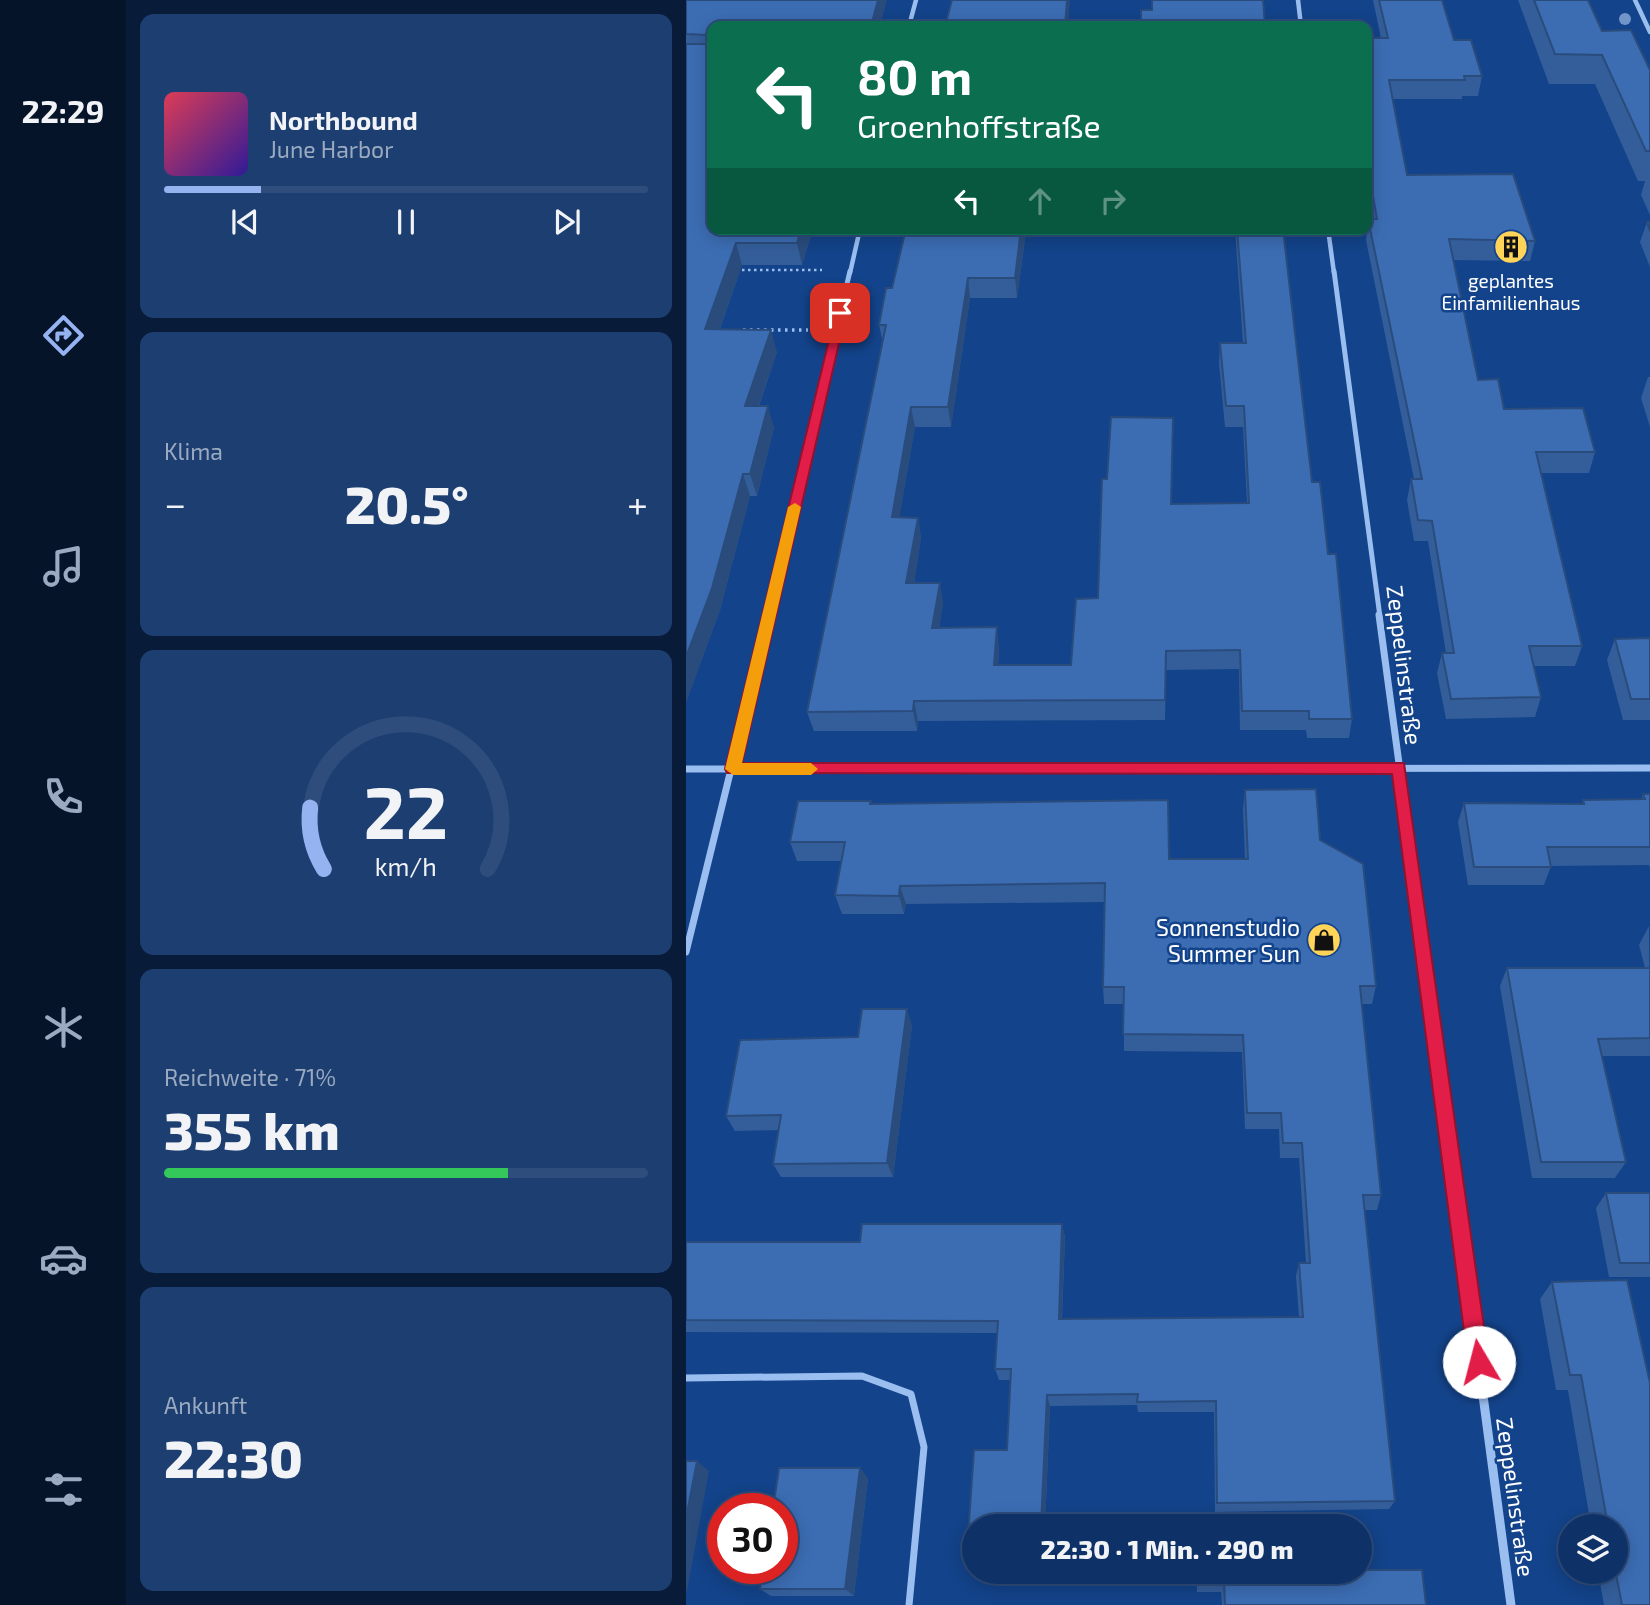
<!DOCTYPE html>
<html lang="de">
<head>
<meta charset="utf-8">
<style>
  :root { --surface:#0e3268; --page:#1c3e71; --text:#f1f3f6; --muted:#9baac0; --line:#2e4d7c; --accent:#95b2f1 }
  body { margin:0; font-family:"Exo 2",sans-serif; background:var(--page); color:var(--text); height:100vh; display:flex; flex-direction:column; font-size:26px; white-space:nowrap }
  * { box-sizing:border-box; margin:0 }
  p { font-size:23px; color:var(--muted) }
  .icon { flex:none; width:38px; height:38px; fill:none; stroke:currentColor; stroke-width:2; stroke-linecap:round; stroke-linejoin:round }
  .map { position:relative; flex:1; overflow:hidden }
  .panel { display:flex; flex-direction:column; gap:14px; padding:14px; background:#081c39; width:560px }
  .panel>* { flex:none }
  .guide { position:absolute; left:21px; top:21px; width:665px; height:214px; border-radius:14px; box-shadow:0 4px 18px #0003,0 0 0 2px var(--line); background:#0b6e4f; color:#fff; overflow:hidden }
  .tools { position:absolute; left:872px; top:1514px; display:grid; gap:14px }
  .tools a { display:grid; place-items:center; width:70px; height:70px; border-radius:50%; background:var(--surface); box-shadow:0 4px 18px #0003,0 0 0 2px var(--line); font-size:35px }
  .speed { position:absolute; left:21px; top:1493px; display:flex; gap:14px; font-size:35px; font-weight:700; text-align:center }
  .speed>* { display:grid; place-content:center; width:91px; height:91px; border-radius:50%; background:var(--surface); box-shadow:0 4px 18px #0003,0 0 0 2px var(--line); line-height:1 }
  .speed .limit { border:10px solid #d22; background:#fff; color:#111 }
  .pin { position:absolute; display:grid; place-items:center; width:60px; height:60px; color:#fff; margin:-30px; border-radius:14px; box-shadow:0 4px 10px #0006 }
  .me { position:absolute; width:77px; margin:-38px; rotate:352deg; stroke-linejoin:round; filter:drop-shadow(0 0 5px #0008) }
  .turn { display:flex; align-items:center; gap:24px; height:147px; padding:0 35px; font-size:32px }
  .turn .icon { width:91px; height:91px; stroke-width:2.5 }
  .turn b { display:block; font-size:49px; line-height:60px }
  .lanes { display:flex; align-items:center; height:66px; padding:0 35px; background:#0003; justify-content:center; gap:35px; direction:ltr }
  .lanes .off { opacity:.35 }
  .big { font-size:52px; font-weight:800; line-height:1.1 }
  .panel .tile { flex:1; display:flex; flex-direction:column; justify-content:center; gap:10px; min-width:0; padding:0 24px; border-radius:14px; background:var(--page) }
  .panel .dial { align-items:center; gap:0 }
  .dial svg { height:182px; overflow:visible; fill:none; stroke:var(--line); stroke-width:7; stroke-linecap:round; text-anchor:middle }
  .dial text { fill:var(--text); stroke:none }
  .song { display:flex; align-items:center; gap:21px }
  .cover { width:84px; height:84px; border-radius:10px; background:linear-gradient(135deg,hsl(350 70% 55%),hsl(250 70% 35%)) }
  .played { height:7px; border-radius:4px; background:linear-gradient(90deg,var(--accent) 20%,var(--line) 20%) }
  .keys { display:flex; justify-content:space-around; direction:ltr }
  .heat { display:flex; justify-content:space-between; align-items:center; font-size:38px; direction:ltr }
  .charge { height:10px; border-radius:5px; background:linear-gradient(90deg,#34c759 71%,var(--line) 0) }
  .trip { position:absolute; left:276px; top:1514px; width:410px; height:70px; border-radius:35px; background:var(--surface); box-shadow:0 4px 18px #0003,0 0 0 2px var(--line); font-weight:800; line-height:70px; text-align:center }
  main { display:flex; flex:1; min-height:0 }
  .dock { display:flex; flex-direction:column; width:126px; justify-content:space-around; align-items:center; background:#06142a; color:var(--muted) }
  .dock .icon { width:49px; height:49px }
  .dock .active { color:var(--accent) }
  .dock b { font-size:32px; color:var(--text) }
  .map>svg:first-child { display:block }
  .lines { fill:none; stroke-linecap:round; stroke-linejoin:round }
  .path-far1 { stroke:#9abef0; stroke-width:2.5; stroke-dasharray:2.5 3.5; stroke-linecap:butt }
  .path { stroke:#9abef0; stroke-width:3.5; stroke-dasharray:2.5 4.5; stroke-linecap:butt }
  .service { stroke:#9abef0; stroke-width:7 }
  .minor-far3 { stroke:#9abef0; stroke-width:4.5 }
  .minor-far2 { stroke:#9abef0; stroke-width:5 }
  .minor-far1 { stroke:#9abef0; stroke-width:7 }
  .minor { stroke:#9abef0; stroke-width:9 }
  .tree { fill:#7296c9 }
  .wall { fill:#345e9a }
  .shaded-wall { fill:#2a4c7d }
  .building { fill:#3c6db3; stroke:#2a4c7d; stroke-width:2 }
  .route { fill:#e11d48; stroke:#92132f; stroke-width:2 }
  .slow { fill:#f59e0b }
  .labels { text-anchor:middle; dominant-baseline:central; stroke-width:5; stroke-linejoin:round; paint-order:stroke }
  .far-poi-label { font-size:19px; fill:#fff; stroke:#13438a }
  .street-label { font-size:23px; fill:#fff; stroke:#13438a }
  .poi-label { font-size:23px; fill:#fff; stroke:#13438a; text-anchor:end }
</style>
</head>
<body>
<main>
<nav class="dock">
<b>22:29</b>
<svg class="icon active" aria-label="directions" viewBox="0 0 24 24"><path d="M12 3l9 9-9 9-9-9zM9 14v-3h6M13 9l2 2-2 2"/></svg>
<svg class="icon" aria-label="music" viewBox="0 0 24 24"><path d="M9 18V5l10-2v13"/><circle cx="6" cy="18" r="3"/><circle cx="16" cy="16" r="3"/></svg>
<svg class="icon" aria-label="phone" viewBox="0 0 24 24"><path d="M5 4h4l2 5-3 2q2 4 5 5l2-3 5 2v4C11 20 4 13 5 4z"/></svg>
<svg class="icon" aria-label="climate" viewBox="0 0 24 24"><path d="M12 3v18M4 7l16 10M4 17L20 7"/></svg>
<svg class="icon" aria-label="car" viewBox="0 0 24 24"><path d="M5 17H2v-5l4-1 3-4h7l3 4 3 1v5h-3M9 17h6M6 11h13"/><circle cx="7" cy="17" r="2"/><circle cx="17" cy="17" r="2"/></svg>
<svg class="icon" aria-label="filters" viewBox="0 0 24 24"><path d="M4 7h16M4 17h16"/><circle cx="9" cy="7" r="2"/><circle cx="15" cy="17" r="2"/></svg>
</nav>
<section class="panel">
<div class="tile">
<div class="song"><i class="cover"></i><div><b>Northbound</b><p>June Harbor</p></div></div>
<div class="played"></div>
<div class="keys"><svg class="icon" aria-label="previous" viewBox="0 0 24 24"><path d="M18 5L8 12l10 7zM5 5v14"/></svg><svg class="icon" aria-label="pause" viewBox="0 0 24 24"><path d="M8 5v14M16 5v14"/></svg><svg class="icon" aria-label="next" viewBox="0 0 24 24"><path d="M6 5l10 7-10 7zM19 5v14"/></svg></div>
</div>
<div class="tile"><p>Klima</p>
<div class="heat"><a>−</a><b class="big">20.5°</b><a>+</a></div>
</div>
<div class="tile dial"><svg viewBox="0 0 100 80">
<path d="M14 69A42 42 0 1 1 86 69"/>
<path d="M14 69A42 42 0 0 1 8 42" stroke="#95b2f1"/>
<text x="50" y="56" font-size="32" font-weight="700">22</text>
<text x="50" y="72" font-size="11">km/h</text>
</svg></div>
<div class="tile"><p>Reichweite · 71%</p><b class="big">355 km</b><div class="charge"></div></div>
<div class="tile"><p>Ankunft</p><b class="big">22:30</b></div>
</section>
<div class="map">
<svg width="964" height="1605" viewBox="0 0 964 1605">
  <rect width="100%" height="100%" fill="#13438a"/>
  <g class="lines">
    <!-- path-far1 -->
    <path class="path-far1" d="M50,270H136"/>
    <!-- path -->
    <path class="path" d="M57,330H122"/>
    <!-- service -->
    <path class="service" d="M0,1378L176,1376L225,1394L238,1447L223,1605"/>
    <!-- minor-far3 -->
    <path class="minor-far3" d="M612,0L615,26
      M949,0L964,32
      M223,26L230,0
      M642,229L648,273
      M164,273L174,229"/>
    <!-- minor-far2 -->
    <path class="minor-far2" d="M648,271L694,617
      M83,617L164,271"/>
    <!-- minor-far1 -->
    <path class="minor-far1" d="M693,615L752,1053
      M0,769L964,768
      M0,952L83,615"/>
    <!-- minor -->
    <path class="minor" d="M751,1051L825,1605"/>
  </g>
  <!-- trees -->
  <circle class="tree" cx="939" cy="19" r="6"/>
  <!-- wall -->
  <path class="wall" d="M0,0L26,26L127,229L116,265H56L34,329L91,352L73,406L88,428L71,496H64L34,610L0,702Z
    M687,0H756L768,40L796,76L792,96H776V99H707L721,175L849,241L844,261L767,260L792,380L818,409L909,452L903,473H855L896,646L889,666H848L855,697L849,717L760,719L751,673L756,653H760L742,541H728L721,500L725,479H728L680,240L682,219H685L681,195V38H695Z
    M832,0H902L916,31L964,70V215L955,195L959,181H952L909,84H863Z
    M961,222H964V267L954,242Z
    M220,229H384V232H340L331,298H284L265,427H229L216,501L213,517L232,518L235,538L228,583L257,603L253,628L313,647L312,665H385L412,598L485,504L561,503L557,427H539L533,363L534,343H557L549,229H597L626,482L642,554L666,719L663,738H621L620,730H554L553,669L480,670L479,720L232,721L231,731H128L121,712L197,343L193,325L206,288Z
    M962,377H964V427L955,398Z
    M964,638V720H937L921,660L929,639Z
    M630,789L634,840L677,864L690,986L686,1004H676L695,1195L691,1210H679L709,1501L703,1509L529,1512L528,1412H452L451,1405L364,1406L359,1526H289V1558H286L281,1551L288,1450H321L324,1380H313L309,1369L311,1333L0,1332V1242H174L176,1224H376L379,1238L376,1319L613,1317L610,1276L613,1263H620L613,1158H594L593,1129H559L556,1052L438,1051V1004H418L417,987L418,902L220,904L218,914H156L149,895L156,861H111L104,842L112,801H185V804L482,800L483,859H559L557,809L559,790Z
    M957,794H964V868L963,865L865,866L858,885H782L772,822L778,803L896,804L897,800H955Z
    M963,926L964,1056H916L940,1162L929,1178H846L814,986L821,968H959L953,945Z
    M226,1025L207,1177H95L87,1164L93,1130L49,1131L40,1116L172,1037Z
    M920,1193H964V1277H923L910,1208Z
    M866,1282L964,1383V1605H918L912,1572H929V1526H905L882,1390H870L854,1299Z
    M182,1478L168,1596H85L74,1589Z
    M511,1572H674L740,1605H536L535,1592H511Z"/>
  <!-- shaded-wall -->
  <path class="shaded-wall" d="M192,0H201L194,26H185Z
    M381,0H384L382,26H379Z
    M115,229H127L116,265L111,243Z
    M335,229H339L340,232L331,298L329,278Z
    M50,243L56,265L26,351L19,329Z
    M282,278L284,298L265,427L262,407Z
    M85,330L91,352L65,428L59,406Z
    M82,406L88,428L71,496L64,474Z
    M225,407L229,427L210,538L206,517Z
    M57,474L64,496L34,610L0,702V657Z
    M232,518L235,538L225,602L220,583Z
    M254,583L257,603L250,648L246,628Z
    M311,627L313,647L311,685L308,665Z
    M228,701L232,721L231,731L227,711Z
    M214,886L220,904L218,914L213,896Z
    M221,1009L226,1025L207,1177L201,1163Z
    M376,1224L379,1238L375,1331L373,1319Z
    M361,1395L364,1406L359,1526H355Z
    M11,1461L23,1471L1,1591H0V1518Z
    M174,1468L182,1478L168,1596L159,1589Z"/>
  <!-- building -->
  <path class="building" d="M0,0H192L185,26H26V229H115L111,243H50L19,329L85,330L59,406H82L64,474H57L26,588L0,657V44H21L25,40L21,35L0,34Z
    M266,0H381L379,26H259Z
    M466,0H577L579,26H455V10H466Z
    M693,0H756L768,40H785L796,76H778L779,80H703L721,175L827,174L849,241L763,239L792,380L812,379L818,409L897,408L909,452H850L896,646H843L855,697L765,699L756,653H768L746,521L732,520L725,479H736L682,219H691L681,161V38H702Z
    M848,0H902L916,31L945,30L964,70V151H960L916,55L869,54Z
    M961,222H964V231Z
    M220,229H335L329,278H282L262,407H225L206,517L232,518L220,583H254L246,628L311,627L308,665H385L390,599L412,598L416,479H421L425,417L487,418L485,504L563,503L558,406H540L534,343H560L551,229H597L626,482H634L642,554H650L666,719H623V711H556L554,650L480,651L479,700L228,701L227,711L121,712L200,325H193L200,288H206Z
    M964,638V699H945L929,639Z
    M630,789L634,840L677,864L690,986H674L695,1195H677L709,1501L531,1503L530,1401L451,1402L452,1394L361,1395L355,1526H289V1551H281L288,1450H321L325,1369H309L312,1321L0,1320V1242H174L176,1224H376L373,1319L617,1317L613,1263H624L616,1143H597L595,1113H561L557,1035L437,1034L438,987H417L419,883L214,886L213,896L149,895L159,842H104L112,801H185L184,804L482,800L483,859H562L559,790Z
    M957,794H964V847H861L865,867H788L778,803L898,804L897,800L959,799Z
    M821,968H964V1038L912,1039L940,1162H855Z
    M176,1009H221L201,1163L87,1164L95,1115L40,1116L54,1040L172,1037Z
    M920,1193H964V1263H934Z
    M941,1280L964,1383V1605H936L929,1569V1526H922L895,1375H884L866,1282Z
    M0,1461H11L0,1518Z
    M93,1468H174L159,1589H74L77,1568H96V1508H87Z
    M674,1570H736L740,1605H539L538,1580H512V1572H674Z"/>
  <!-- route -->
  <path class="route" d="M150,311L160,313L56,763H718L803,1362L800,1369L793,1372L785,1369L782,1362L706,774L41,773L39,769Z"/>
  <!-- slow -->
  <path class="slow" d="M109,503L115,507L56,763H125L132,769L125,775H47L39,769L102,507Z"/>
  <!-- icons -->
  <defs>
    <g id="building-disc" transform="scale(1.75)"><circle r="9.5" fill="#ffd459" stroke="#13438a"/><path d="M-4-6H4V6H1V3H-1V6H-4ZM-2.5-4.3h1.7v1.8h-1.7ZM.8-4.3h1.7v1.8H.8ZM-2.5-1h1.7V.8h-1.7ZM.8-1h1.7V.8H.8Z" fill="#111"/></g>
    <g id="shop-disc" transform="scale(1.75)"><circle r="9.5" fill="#ffd459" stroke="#13438a"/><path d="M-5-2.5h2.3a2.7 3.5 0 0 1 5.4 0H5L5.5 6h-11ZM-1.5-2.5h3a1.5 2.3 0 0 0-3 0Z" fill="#111"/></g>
  </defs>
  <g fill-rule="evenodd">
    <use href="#building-disc" x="825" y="247"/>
    <use href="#shop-disc" x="638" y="940"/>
  </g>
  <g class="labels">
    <!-- far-poi labels -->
    <g class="far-poi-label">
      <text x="825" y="280">geplantes<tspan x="825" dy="22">Einfamilienhaus</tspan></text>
    </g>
    <!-- street labels -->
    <g class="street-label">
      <text transform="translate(719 665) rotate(83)">Zeppelinstraße</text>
      <text transform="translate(830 1497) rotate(82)">Zeppelinstraße</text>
    </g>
    <!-- poi labels -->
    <g class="poi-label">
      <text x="614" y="927">Sonnenstudio<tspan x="614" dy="26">Summer Sun</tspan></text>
    </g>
  </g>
</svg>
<div class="tools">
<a><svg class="icon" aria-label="layers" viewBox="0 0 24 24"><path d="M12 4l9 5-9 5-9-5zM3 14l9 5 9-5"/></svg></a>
</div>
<div class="speed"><div class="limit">30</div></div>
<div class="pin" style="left:154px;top:313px;background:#d93025"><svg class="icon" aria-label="arrive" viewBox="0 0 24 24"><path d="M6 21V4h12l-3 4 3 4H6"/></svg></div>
<svg class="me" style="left:793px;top:1362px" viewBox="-20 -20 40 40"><circle r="19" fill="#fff"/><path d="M0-13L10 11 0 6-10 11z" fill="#e11d48"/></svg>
<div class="trip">22:30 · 1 Min. · 290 m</div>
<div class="guide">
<div class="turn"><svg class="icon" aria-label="left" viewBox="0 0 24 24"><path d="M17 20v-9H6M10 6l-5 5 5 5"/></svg><div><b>80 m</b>Groenhoffstraße</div></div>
<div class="lanes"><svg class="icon" aria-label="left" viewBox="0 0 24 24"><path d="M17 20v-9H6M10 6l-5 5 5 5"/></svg><svg class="icon off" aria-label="ahead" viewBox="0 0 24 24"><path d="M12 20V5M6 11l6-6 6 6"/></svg><svg class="icon off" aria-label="right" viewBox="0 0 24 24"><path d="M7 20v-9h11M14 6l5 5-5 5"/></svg></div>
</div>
</div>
</main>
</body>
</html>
